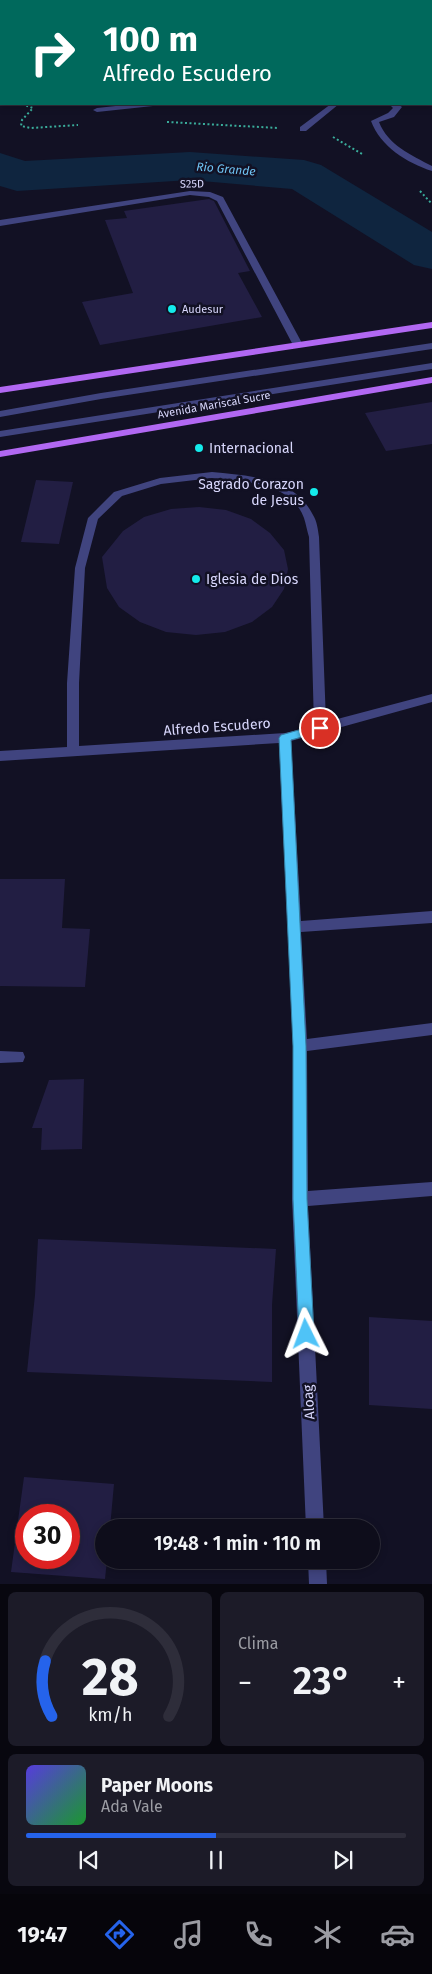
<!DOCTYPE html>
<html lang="es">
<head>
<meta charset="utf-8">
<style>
  :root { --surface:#0e0d1b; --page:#1c1b28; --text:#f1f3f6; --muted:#9b9ca3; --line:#2e2d3a; --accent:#2563eb }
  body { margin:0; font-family:"Fira Sans",sans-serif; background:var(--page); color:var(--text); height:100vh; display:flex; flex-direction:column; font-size:19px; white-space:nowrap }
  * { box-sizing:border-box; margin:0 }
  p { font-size:16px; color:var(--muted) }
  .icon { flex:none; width:28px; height:28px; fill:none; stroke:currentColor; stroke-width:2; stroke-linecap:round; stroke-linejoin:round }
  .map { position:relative; height:1584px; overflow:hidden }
  .panel { display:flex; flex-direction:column; gap:8px; padding:8px; background:#08070f; flex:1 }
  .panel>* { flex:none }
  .hud { position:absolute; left:0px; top:0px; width:432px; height:105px; box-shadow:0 2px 8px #0003,0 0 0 1px var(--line); background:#00695c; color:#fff; overflow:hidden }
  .speed { position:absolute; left:15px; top:1504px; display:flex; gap:10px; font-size:25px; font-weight:700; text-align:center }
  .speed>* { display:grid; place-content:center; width:65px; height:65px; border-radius:50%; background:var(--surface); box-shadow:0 2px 8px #0003,0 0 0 1px var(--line); line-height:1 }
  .speed .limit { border:8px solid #d22; background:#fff; color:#111 }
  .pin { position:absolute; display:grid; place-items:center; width:42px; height:42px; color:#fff; margin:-21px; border:2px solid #fff; border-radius:50%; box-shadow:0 1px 5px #0007 }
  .me { position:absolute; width:55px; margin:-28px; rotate:357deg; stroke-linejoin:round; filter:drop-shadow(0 0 4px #0008) }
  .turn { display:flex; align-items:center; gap:18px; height:105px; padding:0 20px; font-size:22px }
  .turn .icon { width:65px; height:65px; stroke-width:2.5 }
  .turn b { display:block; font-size:35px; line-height:42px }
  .big { font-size:38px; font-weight:600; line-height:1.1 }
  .panel .widget { flex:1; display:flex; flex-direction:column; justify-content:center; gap:8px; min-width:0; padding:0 18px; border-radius:8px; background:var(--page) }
  .panel .dial { align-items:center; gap:0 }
  .dial svg { height:130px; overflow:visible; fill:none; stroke:var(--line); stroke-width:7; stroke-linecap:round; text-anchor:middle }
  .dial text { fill:var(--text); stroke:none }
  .song { display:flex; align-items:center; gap:15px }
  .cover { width:60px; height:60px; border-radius:8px; background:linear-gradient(135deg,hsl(250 70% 55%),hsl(130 70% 35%)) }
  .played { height:5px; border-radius:2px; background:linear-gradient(90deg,var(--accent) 50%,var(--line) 50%) }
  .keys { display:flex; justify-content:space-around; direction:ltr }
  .heat { display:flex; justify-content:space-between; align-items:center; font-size:28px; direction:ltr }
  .panel .tiles { flex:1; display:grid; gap:8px; grid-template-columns:1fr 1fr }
  .widget:last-child { grid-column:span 2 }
  .trip { position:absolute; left:95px; top:1519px; width:285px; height:50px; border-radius:25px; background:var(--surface); box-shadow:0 2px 8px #0003,0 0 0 1px var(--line); font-weight:600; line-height:50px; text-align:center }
  .tabs { display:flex; height:80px; justify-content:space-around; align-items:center; background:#06050b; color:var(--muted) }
  .tabs .icon { width:35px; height:35px }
  .tabs .on { color:var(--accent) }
  .tabs b { font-size:22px; color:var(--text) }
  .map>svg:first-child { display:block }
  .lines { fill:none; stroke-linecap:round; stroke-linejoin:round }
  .river { fill:#0f253f; fill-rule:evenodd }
  .building { fill:#221e43; fill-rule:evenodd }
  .path { stroke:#3aad9b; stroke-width:2; stroke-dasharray:2 2.5; stroke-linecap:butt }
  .minor { fill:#40447f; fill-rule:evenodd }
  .major { fill:#b168f2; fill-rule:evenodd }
  .route { fill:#4fc3f7; stroke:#337fa1 }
  .poi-dot { fill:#14ebeb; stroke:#121124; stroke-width:2 }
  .labels { text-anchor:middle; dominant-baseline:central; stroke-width:5; stroke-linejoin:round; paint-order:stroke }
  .far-street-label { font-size:11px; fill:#d8d7fc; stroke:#121124 }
  .far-poi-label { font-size:11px; fill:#d8d7fc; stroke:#121124; text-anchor:start }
  .far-water-label { font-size:12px; font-style:italic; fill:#6ec3f3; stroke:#121124 }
  .poi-label { font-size:14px; fill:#d8d7fc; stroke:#121124; text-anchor:start }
  .street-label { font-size:14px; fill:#d8d7fc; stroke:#121124 }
</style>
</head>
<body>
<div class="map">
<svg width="432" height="1584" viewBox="0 0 432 1584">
  <rect width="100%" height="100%" fill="#121124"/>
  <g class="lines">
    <!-- river -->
    <path class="river" d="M190,152L304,160L321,165L432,232V269L414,265L292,189L190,180L17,191L0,186V153L25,161Z"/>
  </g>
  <!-- building -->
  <path class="building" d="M209,199L214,201L250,271L238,273L262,317L100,345L82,302L133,293L105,220L127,218L124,211Z
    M432,402V444L386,451L365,413Z
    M36,480L73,482L59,544L21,542Z
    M199,507L226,510L251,519L270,533L284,550L288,569L284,589L272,607L252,622L225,632L196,635L166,632L140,622L119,607L107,588L102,557L123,531L144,517L171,509Z
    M0,879H65L62,928L90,929L85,987L0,986Z
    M84,1079L82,1149L41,1150L42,1128H32L49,1080Z
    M38,1239L276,1249L272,1305V1382L27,1372L35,1295Z
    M369,1317L432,1321V1409L369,1405Z
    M24,1477L114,1484L110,1528H104V1560H107L105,1579L11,1572ZM26,1515H69V1558H26Z"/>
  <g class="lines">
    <!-- path -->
    <path class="path" d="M22,104L33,108L22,120L21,126L31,128L78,125
      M167,122L278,128
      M333,137L364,155
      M420,191L432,204"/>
    <!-- minor -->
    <path class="minor" d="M205,0H213V1H205Z
      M432,24V29H431V24Z
      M134,104H157L153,106L97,112L93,110L97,108Z
      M331,104H339L306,131H300V127Z
      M389,104H398L402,107L394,117L379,122C388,145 411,155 432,166V171C407,163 380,146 371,121L388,113L393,108Z
      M190,191L210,192L223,197L303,345L301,347H295L293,345L217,201L209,197L190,195L0,226V220Z
      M432,343V349L101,399L0,417V411L101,393Z
      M432,363V369L0,437V431Z
      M212,472C250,476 294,477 313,515C317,521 318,530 319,537L326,722L432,694V702L291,741L301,921L432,911V923L301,932L307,1039L432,1023V1035L307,1051L308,1191L432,1182V1196L308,1206L324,1528H306L292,1199L293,1046L279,743L0,761V751L67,747V683L75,568L88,518L114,492L160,478ZM212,478C244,482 291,482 304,518C306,524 307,531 309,537L314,726L285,733L79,746V683L85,568L98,519L122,496L161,484Z
      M0,1051L23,1052L25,1057L23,1062L0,1063Z
      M308,1560H326L327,1584H309Z"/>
    <!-- major -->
    <path class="major" d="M432,322V328L0,393V387Z
      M432,377V383L0,457V451Z"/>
  </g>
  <!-- route -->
  <path class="route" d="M320,724L324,726V731L291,740L306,1046L307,1199L314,1334L312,1339L306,1342L301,1339L299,1334L293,1199V1046L279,738L281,735Z"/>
  <!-- markers -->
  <g class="poi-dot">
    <circle cx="172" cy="309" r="5"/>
    <circle cx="199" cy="448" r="5"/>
    <circle cx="314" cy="492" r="5"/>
    <circle cx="196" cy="579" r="5"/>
  </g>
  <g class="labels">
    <!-- far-street labels -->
    <g class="far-street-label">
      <text transform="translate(192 184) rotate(-1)">S25D</text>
      <text transform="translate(214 405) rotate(-10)">Avenida Mariscal Sucre</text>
    </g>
    <!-- far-poi labels -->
    <g class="far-poi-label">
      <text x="182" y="309">Audesur</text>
    </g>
    <!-- far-water labels -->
    <g class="far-water-label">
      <text transform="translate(226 169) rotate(5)">Rio Grande</text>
    </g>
    <!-- poi labels -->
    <g class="poi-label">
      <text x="209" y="448">Internacional</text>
      <text x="304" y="484" text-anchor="end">Sagrado Corazon<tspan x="304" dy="16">de Jesus</tspan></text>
      <text x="206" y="579">Iglesia de Dios</text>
    </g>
    <!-- street labels -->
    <g class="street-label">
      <text transform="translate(217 727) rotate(-4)">Alfredo Escudero</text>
      <text transform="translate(309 1402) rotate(-93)">Aloag</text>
    </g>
  </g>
</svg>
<div class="speed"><div class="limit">30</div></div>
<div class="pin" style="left:320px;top:728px;background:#d93025"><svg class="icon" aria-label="arrive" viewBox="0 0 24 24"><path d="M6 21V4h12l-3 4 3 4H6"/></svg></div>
<svg class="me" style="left:306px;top:1334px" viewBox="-20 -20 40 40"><path d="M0-17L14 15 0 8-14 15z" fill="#4fc3f7" stroke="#fff" stroke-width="4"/></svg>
<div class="trip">19:48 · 1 min · 110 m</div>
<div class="hud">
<div class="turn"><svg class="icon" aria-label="right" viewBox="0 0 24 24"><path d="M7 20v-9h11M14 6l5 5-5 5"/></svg><div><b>100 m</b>Alfredo Escudero</div></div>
</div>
</div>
<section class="panel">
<div class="tiles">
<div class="widget dial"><svg viewBox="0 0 100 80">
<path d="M14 69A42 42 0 1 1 86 69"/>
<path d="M14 69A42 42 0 0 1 10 35" stroke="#2563eb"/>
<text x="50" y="56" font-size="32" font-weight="700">28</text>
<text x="50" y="72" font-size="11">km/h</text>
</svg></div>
<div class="widget"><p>Clima</p>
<div class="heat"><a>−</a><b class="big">23°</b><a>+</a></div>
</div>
<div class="widget">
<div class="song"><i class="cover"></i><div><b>Paper Moons</b><p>Ada Vale</p></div></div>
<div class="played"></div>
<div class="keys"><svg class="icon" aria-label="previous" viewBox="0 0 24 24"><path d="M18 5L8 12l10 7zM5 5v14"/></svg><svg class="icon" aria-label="pause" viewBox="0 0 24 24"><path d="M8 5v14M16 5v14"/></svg><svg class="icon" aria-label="next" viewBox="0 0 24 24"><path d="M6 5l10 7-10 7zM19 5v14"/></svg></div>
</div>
</div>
</section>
<nav class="tabs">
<b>19:47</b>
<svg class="icon on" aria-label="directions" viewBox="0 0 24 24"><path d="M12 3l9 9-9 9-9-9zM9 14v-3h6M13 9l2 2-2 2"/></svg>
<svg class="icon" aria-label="music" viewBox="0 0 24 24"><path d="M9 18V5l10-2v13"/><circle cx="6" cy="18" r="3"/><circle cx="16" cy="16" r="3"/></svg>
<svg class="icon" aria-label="phone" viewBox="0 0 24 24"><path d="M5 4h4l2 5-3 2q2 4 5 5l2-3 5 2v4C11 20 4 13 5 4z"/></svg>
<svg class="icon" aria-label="climate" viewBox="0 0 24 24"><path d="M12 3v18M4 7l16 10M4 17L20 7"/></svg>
<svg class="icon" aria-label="car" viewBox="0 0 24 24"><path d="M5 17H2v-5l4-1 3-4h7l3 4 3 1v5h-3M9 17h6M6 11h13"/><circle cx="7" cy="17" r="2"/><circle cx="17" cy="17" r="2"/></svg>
</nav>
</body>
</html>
